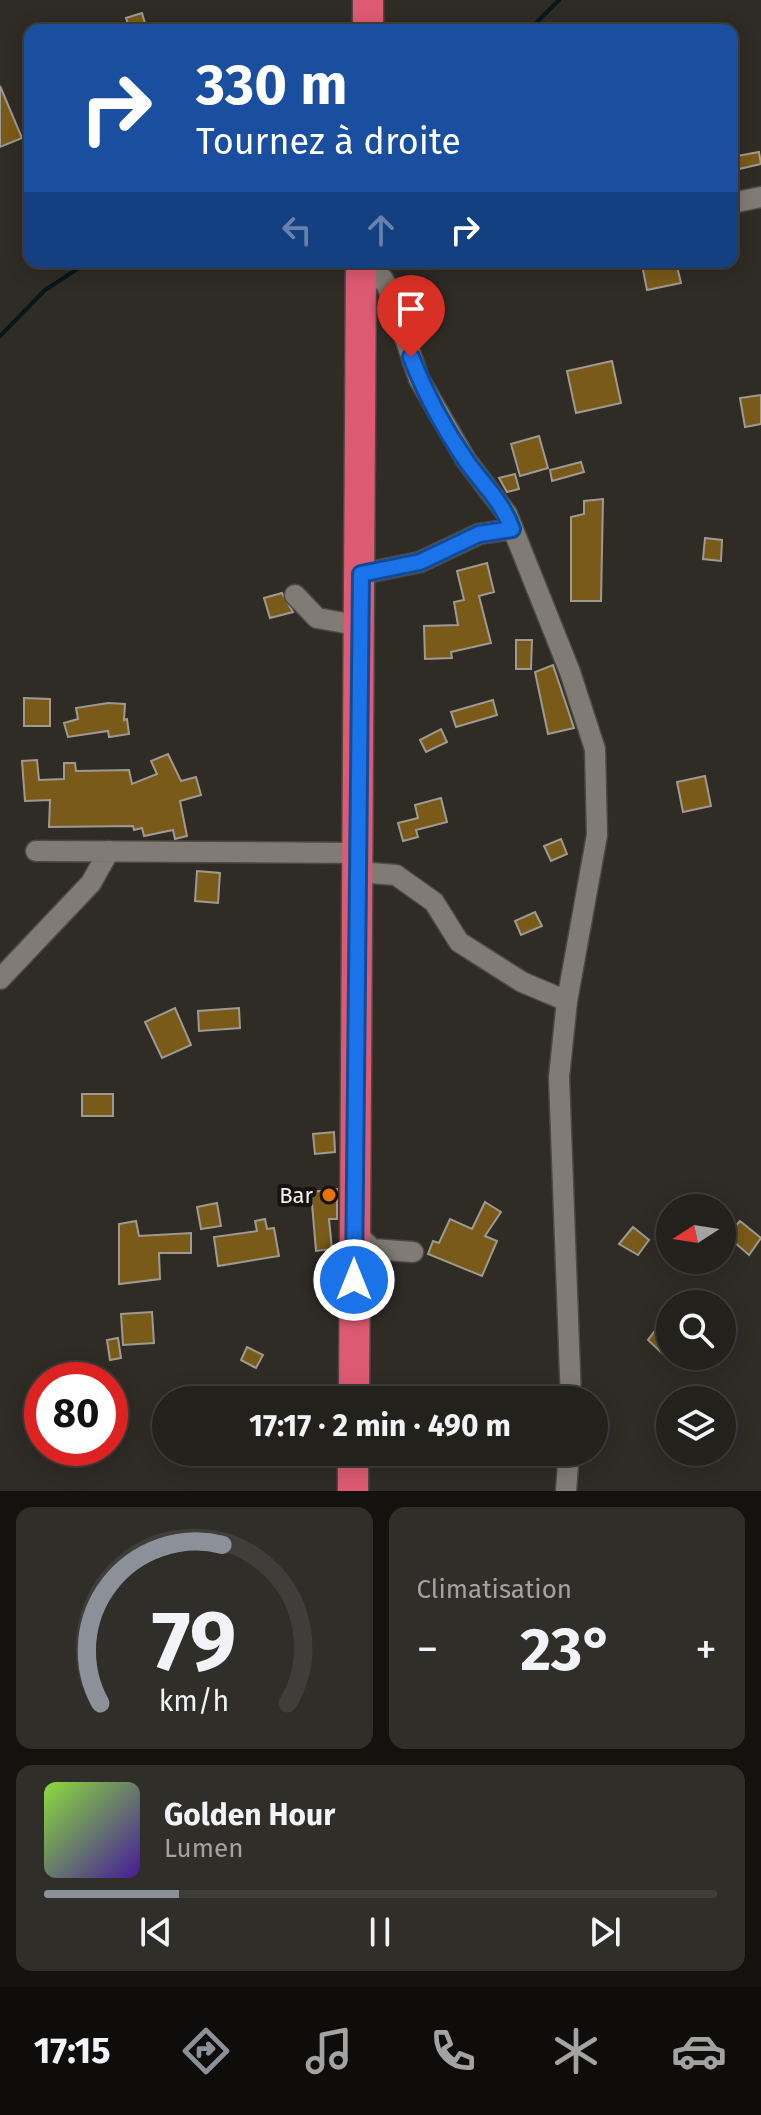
<!DOCTYPE html>
<html lang="fr">
<head>
<meta charset="utf-8">
<style>
  :root { --surface:#23211c; --page:#2f2e29; --text:#f1f3f6; --muted:#a3a3a3; --line:#403e3b; --accent:#8c9099 }
  body { margin:0; font-family:"Fira Sans",sans-serif; background:var(--page); color:var(--text); height:100vh; display:flex; flex-direction:column; font-size:30px; white-space:nowrap }
  * { box-sizing:border-box; margin:0 }
  p { font-size:26px; color:var(--muted) }
  .icon { flex:none; width:44px; height:44px; fill:none; stroke:currentColor; stroke-width:2; stroke-linecap:round; stroke-linejoin:round }
  .map { position:relative; height:1491px; overflow:hidden }
  .details { display:flex; flex-direction:column; gap:16px; padding:16px; background:#13120f; flex:1 }
  .details>* { flex:none }
  .hud { position:absolute; left:24px; top:24px; width:714px; height:244px; border-radius:16px; box-shadow:0 4px 20px #0003,0 0 0 2px var(--line); background:#1a4fa0; color:#fff; overflow:hidden }
  .needle { width:52px; rotate:258deg }
  .buttons { position:absolute; left:656px; top:1194px; display:grid; gap:16px }
  .buttons a { display:grid; place-items:center; width:80px; height:80px; border-radius:50%; background:var(--surface); box-shadow:0 4px 20px #0003,0 0 0 2px var(--line); font-size:40px }
  .speed { position:absolute; left:24px; top:1362px; display:flex; gap:16px; font-size:40px; font-weight:700; text-align:center }
  .speed>* { display:grid; place-content:center; width:104px; height:104px; border-radius:50%; background:var(--surface); box-shadow:0 4px 20px #0003,0 0 0 2px var(--line); line-height:1 }
  .speed .limit { border:12px solid #d22; background:#fff; color:#111 }
  .pin { position:absolute; display:grid; place-items:center; width:68px; height:68px; color:#fff; margin:-82px -34px; border-radius:50% 50% 50% 0; rotate:-45deg; box-shadow:0 0 8px #0007 }
  .pin .icon { rotate:45deg }
  .me { position:absolute; width:88px; margin:-44px; rotate:0deg; stroke-linejoin:round; filter:drop-shadow(0 0 6px #0008) }
  .turn { display:flex; align-items:center; gap:28px; height:168px; padding:0 40px; font-size:36px }
  .turn .icon { width:104px; height:104px; stroke-width:2.5 }
  .turn b { display:block; font-size:56px; line-height:68px }
  .lanes { display:flex; align-items:center; height:76px; padding:0 40px; background:#0003; justify-content:center; gap:40px; direction:ltr }
  .lanes .off { opacity:.35 }
  .big { font-size:60px; font-weight:700; line-height:1.1 }
  .details .card { flex:1; display:flex; flex-direction:column; justify-content:center; gap:12px; min-width:0; padding:0 28px; border-radius:16px; background:var(--page) }
  .details .dial { align-items:center; gap:0 }
  .dial svg { height:208px; overflow:visible; fill:none; stroke:var(--line); stroke-width:7; stroke-linecap:round; text-anchor:middle }
  .dial text { fill:var(--text); stroke:none }
  .song { display:flex; align-items:center; gap:24px }
  .cover { width:96px; height:96px; border-radius:12px; background:linear-gradient(135deg,hsl(90 70% 55%),hsl(260 70% 35%)) }
  .played { height:8px; border-radius:4px; background:linear-gradient(90deg,var(--accent) 20%,var(--line) 20%) }
  .keys { display:flex; justify-content:space-around; direction:ltr }
  .heat { display:flex; justify-content:space-between; align-items:center; font-size:44px; direction:ltr }
  .details .tiles { flex:1; display:grid; gap:16px; grid-template-columns:1fr 1fr }
  .card:last-child { grid-column:span 2 }
  .trip { position:absolute; left:152px; top:1386px; width:456px; height:80px; border-radius:40px; background:var(--surface); box-shadow:0 4px 20px #0003,0 0 0 2px var(--line); font-weight:700; line-height:80px; text-align:center }
  .menu { display:flex; height:128px; justify-content:space-around; align-items:center; background:#0e0d0b; color:var(--muted) }
  .menu .icon { width:56px; height:56px }
  .menu .active { color:var(--accent) }
  .menu b { font-size:36px; color:var(--text) }
  .map>svg:first-child { display:block }
  .lines { fill:none; stroke-linecap:round; stroke-linejoin:round }
  .stream { stroke:#061718; stroke-width:4 }
  .building { fill:#795a18; stroke:#9e9a93; stroke-width:2 }
  .minor-casing { stroke:#4c4945; stroke-width:23 }
  .highway-casing { stroke:#4c4945; stroke-width:33 }
  .minor { stroke:#807c75; stroke-width:20 }
  .highway { stroke:#de5a73; stroke-width:30 }
  .route-casing { stroke:#114b97; stroke-width:20 }
  .route { stroke:#1a73e8; stroke-width:14 }
  .food-dot { fill:#e8710a; stroke:#161412; stroke-width:3 }
  .labels { text-anchor:middle; dominant-baseline:central; stroke-width:8; stroke-linejoin:round; paint-order:stroke }
  .poi-label { font-size:22px; fill:#f4f2ee; stroke:#161412; text-anchor:end }
</style>
</head>
<body>
<div class="map">
<svg width="761" height="1491" viewBox="0 0 761 1491">
  <rect width="100%" height="100%" fill="#2f2c26"/>
  <g class="lines">
    <!-- stream -->
    <path class="stream" d="M529,30L559,0
      M0,336L45,290L88,262"/>
  </g>
  <!-- building -->
  <path class="building" d="M142,13L147,30H130L126,18Z
    M0,86L22,138L0,147Z
    M759,152L761,164L739,169L737,156Z
    M658,262H676L681,283L647,290L642,265Z
    M612,361L621,403L576,413L567,371Z
    M761,395V424L745,427L740,398Z
    M539,436L548,468L520,476L511,444Z
    M581,462L584,472L552,481L550,470Z
    M515,474L519,489L507,492L499,478Z
    M603,499L601,601H571V517L584,514V501Z
    M705,538L722,540L721,561L703,559Z
    M487,563L494,592L479,596L491,643L451,652L452,658L425,659L424,626L458,625L454,602L464,600L457,571Z
    M282,593L293,612L270,618L264,598Z
    M516,640H532L531,669H516Z
    M553,665L574,728L548,734L535,672Z
    M24,698L50,699V726H24Z
    M493,700L497,715L456,727L451,712Z
    M108,703L125,704L124,720L127,719L129,734L109,737L108,731L68,737L64,723L78,719L76,708Z
    M441,729L447,742L426,752L420,740Z
    M168,754L181,781L196,777L201,795L180,801L187,836L175,839L173,830L144,836L142,828L134,830L133,826L49,827L50,800L25,801L22,761L37,760L39,780L64,779V763H75L76,771L129,770L132,784L157,774L151,761Z
    M705,776L711,806L683,812L677,782Z
    M441,798L447,822L416,830L418,837L403,841L398,823L418,818L415,805Z
    M561,839L567,854L551,861L544,846Z
    M197,871L220,873L218,903L195,901Z
    M535,912L542,926L521,935L515,921Z
    M175,1008L191,1045L162,1058L145,1022Z
    M239,1008L240,1028L199,1031L198,1011Z
    M82,1094H113V1116H82Z
    M334,1132L335,1152L315,1154L313,1134Z
    M337,1189V1219H329L332,1249L316,1251L311,1192Z
    M485,1202L501,1212L485,1236L497,1241L482,1276L428,1254L433,1241L439,1243L450,1219L472,1229Z
    M217,1203L221,1226L201,1229L197,1207Z
    M265,1219L267,1229L274,1228L279,1256L218,1266L214,1237L257,1231L255,1221Z
    M136,1221L139,1236L191,1233V1253H159L160,1279L119,1284V1224Z
    M740,1221L761,1238L749,1255L727,1236Z
    M633,1227L649,1240L638,1255L619,1244Z
    M152,1312L154,1343L123,1345L121,1314Z
    M660,1324L670,1330V1346L663,1354L648,1340Z
    M118,1338L121,1358L110,1360L107,1340Z
    M247,1347L263,1355L256,1368L241,1360Z"/>
  <g class="lines">
    <!-- minor casing -->
    <g class="minor-casing">
      <path id="minor" d="M732,203L761,197
        M361,277L383,279L388,288L419,379L466,460L507,514L570,672L595,749L597,835L567,1001L559,1077L571,1400
        M361,574L420,562L479,534L512,529
        M295,595L317,618L361,626
        M36,851L358,853
        M358,872L396,875L434,902L459,942L522,982L567,1001
        M0,979L91,883L109,851
        M354,1231L372,1249L413,1252
        M566,1491L569,1452"/>
    </g>
    <!-- highway casing -->
    <g class="highway-casing">
      <path id="highway" d="M368,30V0
        M354,1400L361,262
        M353,1491V1452"/>
    </g>
    <!-- minor -->
    <use href="#minor" class="minor"/>
    <!-- highway -->
    <use href="#highway" class="highway"/>
  </g>
  <g class="lines">
    <!-- route casing -->
    <g class="route-casing">
      <path id="route" d="M354,1280L361,574L420,562L479,534L512,529C503,503 483,484 467,462C445,430 425,393 411,357"/>
    </g>
    <!-- route -->
    <use href="#route" class="route"/>
  </g>
  <!-- markers -->
  <circle class="food-dot" cx="329" cy="1195" r="8"/>
  <g class="labels">
    <!-- poi labels -->
    <g class="poi-label">
      <text x="313" y="1195">Bar</text>
    </g>
  </g>
</svg>
<div class="buttons">
<a><svg class="needle" viewBox="-14 -14 28 28"><path d="M0-13l5 13h-10z" fill="#e53935"/><path d="M0 13l5-13h-10z" fill="#a3a3a3"/></svg></a>
<a><svg class="icon" aria-label="search" viewBox="0 0 24 24"><circle cx="10" cy="10" r="6"/><path d="M15 15l6 6"/></svg></a>
<a><svg class="icon" aria-label="layers" viewBox="0 0 24 24"><path d="M12 4l9 5-9 5-9-5zM3 14l9 5 9-5"/></svg></a>
</div>
<div class="speed"><div class="limit">80</div></div>
<div class="pin" style="left:411px;top:357px;background:#d93025"><svg class="icon" aria-label="arrive" viewBox="0 0 24 24"><path d="M6 21V4h12l-3 4 3 4H6"/></svg></div>
<svg class="me" style="left:354px;top:1280px" viewBox="-20 -20 40 40"><circle r="17" fill="#1a73e8" stroke="#fff" stroke-width="3"/><path d="M0-11L8 9 0 5-8 9z" fill="#fff"/></svg>
<div class="trip">17:17 · 2 min · 490 m</div>
<div class="hud">
<div class="turn"><svg class="icon" aria-label="right" viewBox="0 0 24 24"><path d="M7 20v-9h11M14 6l5 5-5 5"/></svg><div><b>330 m</b>Tournez à droite</div></div>
<div class="lanes"><svg class="icon off" aria-label="left" viewBox="0 0 24 24"><path d="M17 20v-9H6M10 6l-5 5 5 5"/></svg><svg class="icon off" aria-label="ahead" viewBox="0 0 24 24"><path d="M12 20V5M6 11l6-6 6 6"/></svg><svg class="icon" aria-label="right" viewBox="0 0 24 24"><path d="M7 20v-9h11M14 6l5 5-5 5"/></svg></div>
</div>
</div>
<section class="details">
<div class="tiles">
<div class="card dial"><svg viewBox="0 0 100 80">
<path d="M14 69A42 42 0 1 1 86 69"/>
<path d="M14 69A42 42 0 0 1 61 8" stroke="#8c9099"/>
<text x="50" y="56" font-size="32" font-weight="700">79</text>
<text x="50" y="72" font-size="11">km/h</text>
</svg></div>
<div class="card"><p>Climatisation</p>
<div class="heat"><a>−</a><b class="big">23°</b><a>+</a></div>
</div>
<div class="card">
<div class="song"><i class="cover"></i><div><b>Golden Hour</b><p>Lumen</p></div></div>
<div class="played"></div>
<div class="keys"><svg class="icon" aria-label="previous" viewBox="0 0 24 24"><path d="M18 5L8 12l10 7zM5 5v14"/></svg><svg class="icon" aria-label="pause" viewBox="0 0 24 24"><path d="M8 5v14M16 5v14"/></svg><svg class="icon" aria-label="next" viewBox="0 0 24 24"><path d="M6 5l10 7-10 7zM19 5v14"/></svg></div>
</div>
</div>
</section>
<nav class="menu">
<b>17:15</b>
<svg class="icon active" aria-label="directions" viewBox="0 0 24 24"><path d="M12 3l9 9-9 9-9-9zM9 14v-3h6M13 9l2 2-2 2"/></svg>
<svg class="icon" aria-label="music" viewBox="0 0 24 24"><path d="M9 18V5l10-2v13"/><circle cx="6" cy="18" r="3"/><circle cx="16" cy="16" r="3"/></svg>
<svg class="icon" aria-label="phone" viewBox="0 0 24 24"><path d="M5 4h4l2 5-3 2q2 4 5 5l2-3 5 2v4C11 20 4 13 5 4z"/></svg>
<svg class="icon" aria-label="climate" viewBox="0 0 24 24"><path d="M12 3v18M4 7l16 10M4 17L20 7"/></svg>
<svg class="icon" aria-label="car" viewBox="0 0 24 24"><path d="M5 17H2v-5l4-1 3-4h7l3 4 3 1v5h-3M9 17h6M6 11h13"/><circle cx="7" cy="17" r="2"/><circle cx="17" cy="17" r="2"/></svg>
</nav>
</body>
</html>
